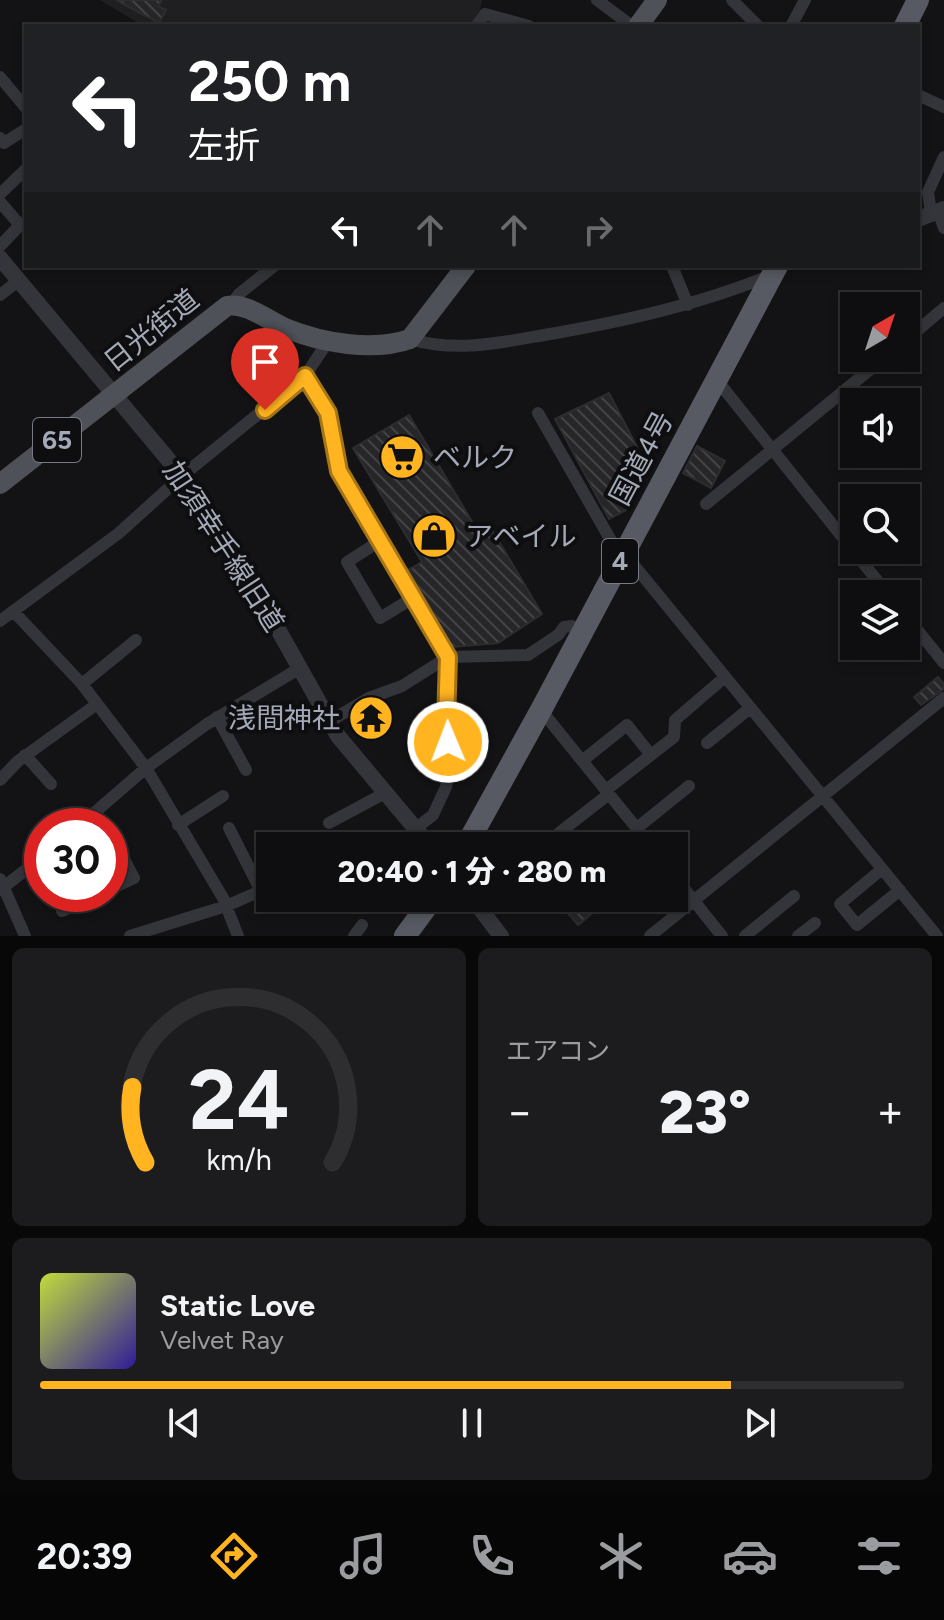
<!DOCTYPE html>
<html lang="ja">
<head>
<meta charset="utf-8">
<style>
  :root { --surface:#0e0e10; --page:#1c1c1e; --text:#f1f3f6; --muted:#9b9c9f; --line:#2e2e30; --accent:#ffb420 }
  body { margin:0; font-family:Figtree,"Noto Sans JP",sans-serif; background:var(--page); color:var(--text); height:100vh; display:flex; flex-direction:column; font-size:30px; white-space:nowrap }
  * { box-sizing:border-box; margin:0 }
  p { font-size:26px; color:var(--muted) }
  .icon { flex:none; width:44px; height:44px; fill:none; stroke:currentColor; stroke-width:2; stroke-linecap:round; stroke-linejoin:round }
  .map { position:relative; height:936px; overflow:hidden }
  .details { display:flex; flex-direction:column; gap:12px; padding:12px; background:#080809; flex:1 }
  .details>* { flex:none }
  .hud { position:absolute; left:24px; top:24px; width:896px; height:244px; border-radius:0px; box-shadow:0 4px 12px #0003,0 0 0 2px var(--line); background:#202124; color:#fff; overflow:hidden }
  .needle { width:52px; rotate:39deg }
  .fabs { position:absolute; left:840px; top:292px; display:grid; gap:16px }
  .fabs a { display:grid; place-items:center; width:80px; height:80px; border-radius:0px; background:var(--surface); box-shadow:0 4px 12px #0003,0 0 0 2px var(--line); font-size:40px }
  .speed { position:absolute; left:24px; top:808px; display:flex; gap:16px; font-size:40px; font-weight:700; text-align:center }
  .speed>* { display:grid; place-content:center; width:104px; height:104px; border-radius:50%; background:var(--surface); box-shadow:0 4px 12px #0003,0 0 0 2px var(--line); line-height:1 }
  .speed .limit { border:12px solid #d22; background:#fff; color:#111 }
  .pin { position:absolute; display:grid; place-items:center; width:68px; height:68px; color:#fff; margin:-82px -34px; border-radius:50% 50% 50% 0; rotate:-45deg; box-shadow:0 0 8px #0007 }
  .pin .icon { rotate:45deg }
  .me { position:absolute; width:88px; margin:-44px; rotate:359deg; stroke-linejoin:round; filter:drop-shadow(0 0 6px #0008) }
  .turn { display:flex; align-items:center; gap:28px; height:168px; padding:0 32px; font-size:36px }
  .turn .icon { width:104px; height:104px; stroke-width:2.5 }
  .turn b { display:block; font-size:56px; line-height:68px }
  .lanes { display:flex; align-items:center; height:76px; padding:0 32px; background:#0003; justify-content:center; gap:40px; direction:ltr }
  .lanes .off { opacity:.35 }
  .big { font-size:60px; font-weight:800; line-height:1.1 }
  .details .tile { flex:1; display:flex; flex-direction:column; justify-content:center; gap:12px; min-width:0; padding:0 28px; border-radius:12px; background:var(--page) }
  .details .dial { align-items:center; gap:0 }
  .dial svg { height:208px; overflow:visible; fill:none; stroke:var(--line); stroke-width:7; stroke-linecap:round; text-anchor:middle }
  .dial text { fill:var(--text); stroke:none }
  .song { display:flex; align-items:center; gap:24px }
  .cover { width:96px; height:96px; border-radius:12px; background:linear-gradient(135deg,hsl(70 70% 55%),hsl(250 70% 35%)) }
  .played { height:8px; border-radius:4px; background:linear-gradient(90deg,var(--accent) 80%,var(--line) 80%) }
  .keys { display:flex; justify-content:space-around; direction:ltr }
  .heat { display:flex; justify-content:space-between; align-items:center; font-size:44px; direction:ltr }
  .details .tiles { flex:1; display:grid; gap:12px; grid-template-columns:1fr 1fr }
  .tile:last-child { grid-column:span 2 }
  .trip { position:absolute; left:256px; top:832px; width:432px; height:80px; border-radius:0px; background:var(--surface); box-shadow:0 4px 12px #0003,0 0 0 2px var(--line); font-weight:800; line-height:80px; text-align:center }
  .dock { display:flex; height:128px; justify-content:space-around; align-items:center; background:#060606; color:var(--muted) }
  .dock .icon { width:56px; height:56px }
  .dock .current { color:var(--accent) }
  .dock b { font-size:36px; color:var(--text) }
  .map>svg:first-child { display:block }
  .built { fill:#1f1f22 }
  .building { fill:url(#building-back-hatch); stroke:#2d2d31; stroke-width:2 }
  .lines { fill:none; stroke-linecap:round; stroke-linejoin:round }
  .minor { stroke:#33353a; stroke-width:12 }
  .tertiary { stroke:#33353a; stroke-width:16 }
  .primary { stroke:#4f5159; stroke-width:20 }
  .trunk { stroke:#575a62; stroke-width:22 }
  .route-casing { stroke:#a67515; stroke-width:20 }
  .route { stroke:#ffb420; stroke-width:14 }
  .labels { text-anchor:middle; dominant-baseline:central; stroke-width:8; stroke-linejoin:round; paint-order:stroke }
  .shield { fill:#0e0e10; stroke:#767a84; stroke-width:2 }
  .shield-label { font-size:26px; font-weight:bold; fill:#a3a9b6 }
  .street-label { font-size:28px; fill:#a3a9b6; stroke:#0e0e10 }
  .poi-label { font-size:28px; fill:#a3a9b6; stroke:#0e0e10; text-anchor:start }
</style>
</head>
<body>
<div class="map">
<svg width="944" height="936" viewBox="0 0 944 936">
  <defs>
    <pattern id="building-back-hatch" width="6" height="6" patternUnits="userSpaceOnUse" patternTransform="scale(2)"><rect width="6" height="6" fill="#262629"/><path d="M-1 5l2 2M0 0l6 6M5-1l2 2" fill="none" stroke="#424346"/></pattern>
  </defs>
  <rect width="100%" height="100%" fill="#131315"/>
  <!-- built -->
  <path class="built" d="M100,0H482L480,10L469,26H143Z"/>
  <!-- building -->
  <path class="building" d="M116,0H162L158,6L166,10L159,23Z
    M609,393L649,470L626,510L609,519L555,419Z
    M409,415L481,537L491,528L542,614L498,643L453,647L408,570L422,562L353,448Z
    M697,446L725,461L711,488L683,473Z
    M938,677L944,684V689L921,705L914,697Z
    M555,898H585L595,911L578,925Z"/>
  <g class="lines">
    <!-- minor -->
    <path class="minor" d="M597,0L632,26
      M732,0L758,26
      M476,26L485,14L529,26
      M791,26L805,0
      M0,77L26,108
      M918,95L944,107
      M0,138L4,143L26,129
      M0,194L26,169
      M0,202L20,225L0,246
      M938,211L944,228
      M931,213L928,192L944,157
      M672,266L688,305
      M0,295L18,281
      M232,304L239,294L274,266
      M410,339C459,354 507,341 556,333C629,320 700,304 769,276
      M906,340L944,308
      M305,376L328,413L339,471L448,657L446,723L450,762L446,787L433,815L415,829
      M716,379L888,594
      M538,413L613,544L633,564L937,936
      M706,504L884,358
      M380,541L347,562L380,618L413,598
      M14,612L82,684L146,768L223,898L238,936
      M906,616L944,663
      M0,621L119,533L182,476L305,376L323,349L325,339
      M82,684L136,640
      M541,710L651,846
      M217,717L246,770
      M330,721L369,698L402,686L448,657L528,655L558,635L564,627L572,626L583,632
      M707,743L750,708
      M25,755L51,784
      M582,761L627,725L651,755
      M0,780L18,761L97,704
      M606,790L674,737L675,720L725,677
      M329,823L385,793
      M178,825L223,796
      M79,826L146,768L207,724L300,668
      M229,828L261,891
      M637,828L689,786
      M110,833L134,878L110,889
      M559,833L609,794
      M882,869L840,904L857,925L900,890
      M674,876L722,936
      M0,879L25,936
      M0,890L42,857
      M62,911L99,894
      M130,936L226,906L270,887
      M354,936L362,925
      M650,936L944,698
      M745,936L794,896
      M798,936L815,923"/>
    <!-- tertiary -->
    <path class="tertiary" d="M918,219L944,209
      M0,258L182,476L257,592L338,736L430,846
      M472,898L501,936"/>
    <!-- primary -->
    <path class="primary" d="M638,26L657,0
      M0,484L227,306C245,302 268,320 285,328C322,343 373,352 410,339L466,266"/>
    <!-- trunk -->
    <path class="trunk" d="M905,26L918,0
      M466,846L541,710L777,266
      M405,936L433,898"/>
  </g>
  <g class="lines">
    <!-- route casing -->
    <g class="route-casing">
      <path id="route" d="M265,410L305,376L328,413L339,471L448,657L446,723L448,742"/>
    </g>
    <!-- route -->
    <use href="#route" class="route"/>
  </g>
  <!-- icons -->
  <defs>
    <g id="supermarket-disc" transform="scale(2.3)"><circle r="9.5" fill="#ffb420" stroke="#0e0e10"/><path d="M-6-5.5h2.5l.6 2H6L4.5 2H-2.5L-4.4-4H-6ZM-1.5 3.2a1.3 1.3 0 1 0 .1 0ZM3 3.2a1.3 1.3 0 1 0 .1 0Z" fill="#111"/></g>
    <g id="shop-disc" transform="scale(2.3)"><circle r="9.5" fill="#ffb420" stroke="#0e0e10"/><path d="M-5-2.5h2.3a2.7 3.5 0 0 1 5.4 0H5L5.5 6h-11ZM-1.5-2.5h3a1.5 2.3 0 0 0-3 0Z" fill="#111"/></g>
    <g id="temple-disc" transform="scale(2.3)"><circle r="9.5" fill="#ffb420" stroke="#0e0e10"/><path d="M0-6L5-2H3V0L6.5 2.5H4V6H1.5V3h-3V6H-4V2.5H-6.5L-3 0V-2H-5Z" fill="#111"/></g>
  </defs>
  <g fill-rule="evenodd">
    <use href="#supermarket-disc" x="402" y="457"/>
    <use href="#shop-disc" x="434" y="536"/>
    <use href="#temple-disc" x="371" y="718"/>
  </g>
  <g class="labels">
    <!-- shield labels -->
    <g class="shield">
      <rect x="33" y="418" width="48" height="44" rx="6"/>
      <rect x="602" y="539" width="36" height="44" rx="6"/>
    </g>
    <g class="shield-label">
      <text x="57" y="440">65</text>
      <text x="620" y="561">4</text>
    </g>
    <!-- street labels -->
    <g class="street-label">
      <text transform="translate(151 330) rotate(-39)">日光街道</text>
      <text transform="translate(641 458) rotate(-62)">国道4号</text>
      <text transform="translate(224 546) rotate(57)">加須幸手線旧道</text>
    </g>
    <!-- poi labels -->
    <g class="poi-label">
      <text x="433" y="457">ベルク</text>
      <text x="465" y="536">アベイル</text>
      <text x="340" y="718" text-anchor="end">浅間神社</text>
    </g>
  </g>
</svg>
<div class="fabs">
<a><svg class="needle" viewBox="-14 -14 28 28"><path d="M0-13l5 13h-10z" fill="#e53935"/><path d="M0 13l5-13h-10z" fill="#9b9c9f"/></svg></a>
<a><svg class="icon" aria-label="sound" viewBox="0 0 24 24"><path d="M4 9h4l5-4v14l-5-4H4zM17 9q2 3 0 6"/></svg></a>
<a><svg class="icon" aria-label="search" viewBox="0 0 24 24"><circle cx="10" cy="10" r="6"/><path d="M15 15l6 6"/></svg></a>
<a><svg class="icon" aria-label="layers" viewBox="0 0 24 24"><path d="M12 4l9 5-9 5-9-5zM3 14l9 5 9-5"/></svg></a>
</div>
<div class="speed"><div class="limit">30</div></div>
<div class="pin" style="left:265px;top:410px;background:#d93025"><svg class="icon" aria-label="arrive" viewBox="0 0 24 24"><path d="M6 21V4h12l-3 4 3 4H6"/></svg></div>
<svg class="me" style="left:448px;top:742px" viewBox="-20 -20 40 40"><circle r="17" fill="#ffb420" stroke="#fff" stroke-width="3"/><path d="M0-11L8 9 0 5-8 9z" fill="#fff"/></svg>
<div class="trip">20:40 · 1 分 · 280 m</div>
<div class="hud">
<div class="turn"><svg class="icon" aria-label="left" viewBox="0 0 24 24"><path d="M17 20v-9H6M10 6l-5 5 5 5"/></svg><div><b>250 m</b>左折</div></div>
<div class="lanes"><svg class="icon" aria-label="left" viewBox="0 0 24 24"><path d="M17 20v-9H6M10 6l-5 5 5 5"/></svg><svg class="icon off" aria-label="ahead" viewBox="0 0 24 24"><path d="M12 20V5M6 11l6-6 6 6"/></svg><svg class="icon off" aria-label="ahead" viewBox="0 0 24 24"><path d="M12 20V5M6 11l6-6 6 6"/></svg><svg class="icon off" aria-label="right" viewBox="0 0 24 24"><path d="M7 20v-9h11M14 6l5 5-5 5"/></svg></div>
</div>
</div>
<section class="details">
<div class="tiles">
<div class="tile dial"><svg viewBox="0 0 100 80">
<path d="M14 69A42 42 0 1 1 86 69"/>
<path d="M14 69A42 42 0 0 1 9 40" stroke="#ffb420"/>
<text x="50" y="56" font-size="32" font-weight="700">24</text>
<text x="50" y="72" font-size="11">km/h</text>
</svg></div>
<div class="tile"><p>エアコン</p>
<div class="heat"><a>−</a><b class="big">23°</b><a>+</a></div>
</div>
<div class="tile">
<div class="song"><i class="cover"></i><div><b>Static Love</b><p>Velvet Ray</p></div></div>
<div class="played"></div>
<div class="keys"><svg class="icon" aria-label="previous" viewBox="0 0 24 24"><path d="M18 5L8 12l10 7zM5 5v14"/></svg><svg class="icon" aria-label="pause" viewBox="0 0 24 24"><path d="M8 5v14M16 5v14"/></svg><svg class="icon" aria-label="next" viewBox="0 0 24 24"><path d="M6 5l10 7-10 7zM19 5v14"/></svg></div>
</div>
</div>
</section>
<nav class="dock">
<b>20:39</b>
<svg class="icon current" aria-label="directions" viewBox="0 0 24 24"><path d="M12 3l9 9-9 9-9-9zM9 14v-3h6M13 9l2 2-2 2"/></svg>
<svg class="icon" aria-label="music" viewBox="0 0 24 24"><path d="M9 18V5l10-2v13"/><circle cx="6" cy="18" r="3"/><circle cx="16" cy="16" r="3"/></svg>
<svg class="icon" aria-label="phone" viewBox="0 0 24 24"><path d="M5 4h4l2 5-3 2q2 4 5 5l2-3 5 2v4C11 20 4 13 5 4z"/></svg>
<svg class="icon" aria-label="climate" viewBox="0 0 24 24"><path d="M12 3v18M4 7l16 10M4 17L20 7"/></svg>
<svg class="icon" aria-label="car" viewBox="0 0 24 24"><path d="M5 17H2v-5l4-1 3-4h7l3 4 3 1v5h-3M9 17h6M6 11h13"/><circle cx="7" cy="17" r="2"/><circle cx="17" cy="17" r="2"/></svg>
<svg class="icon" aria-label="filters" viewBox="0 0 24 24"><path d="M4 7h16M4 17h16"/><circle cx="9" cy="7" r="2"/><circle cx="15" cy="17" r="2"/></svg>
</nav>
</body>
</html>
